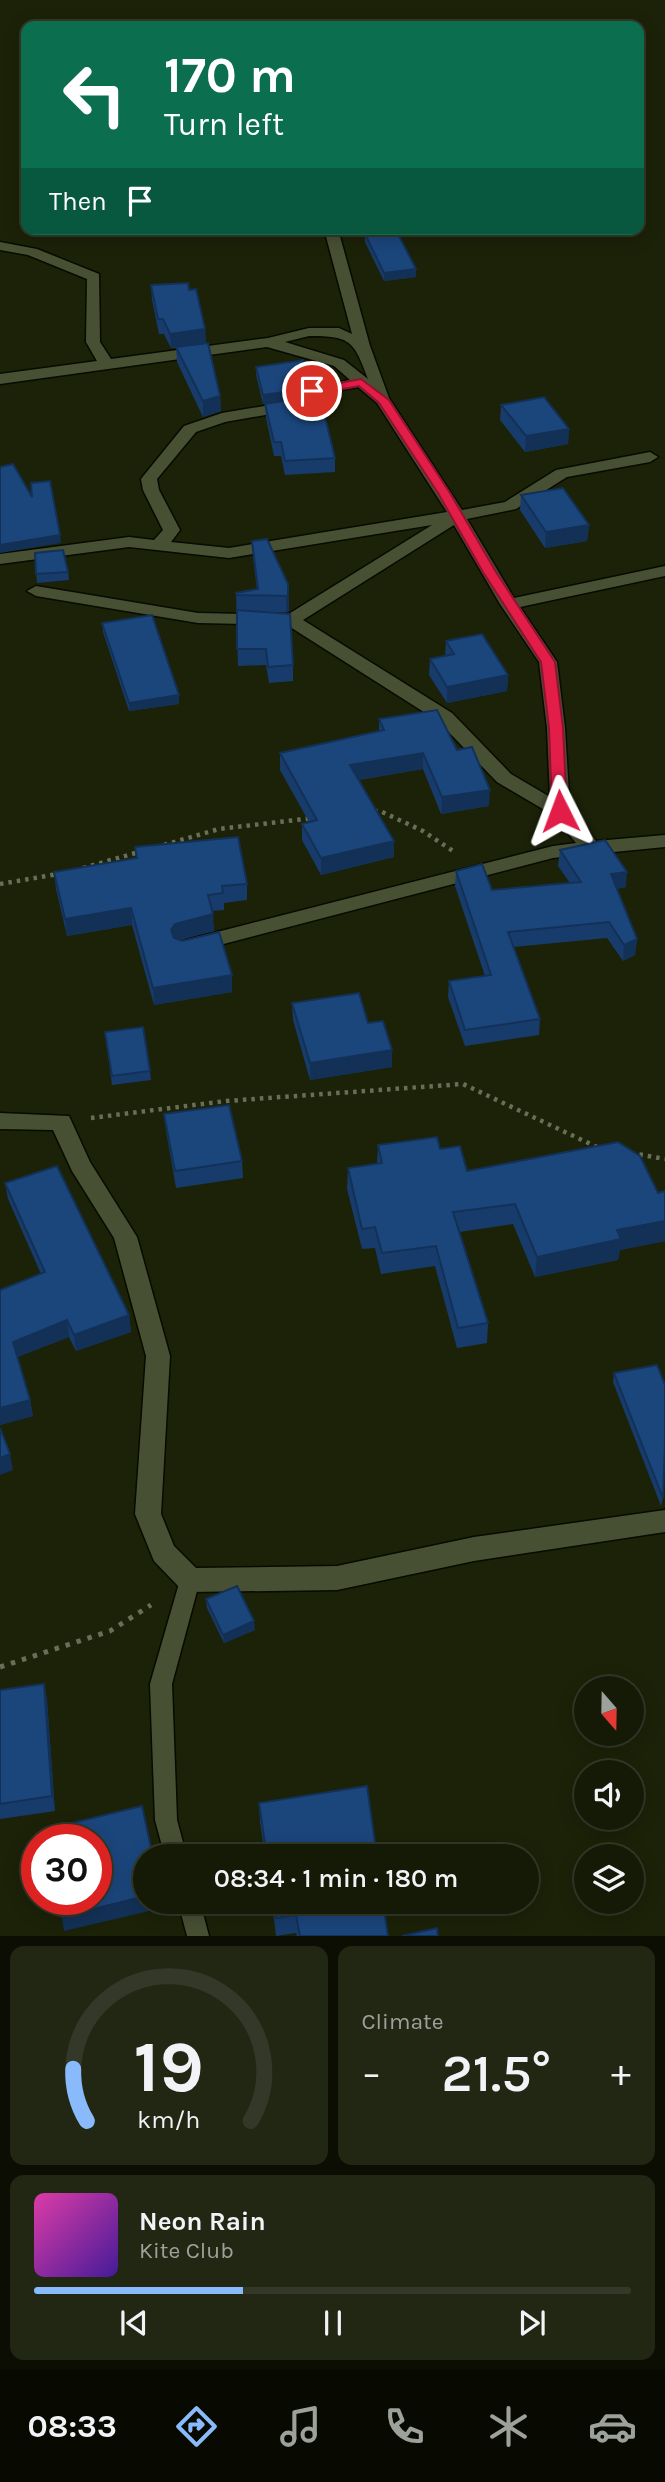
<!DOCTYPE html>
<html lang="en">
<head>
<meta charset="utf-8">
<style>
  :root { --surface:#151a06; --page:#222714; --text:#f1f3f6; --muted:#9da19b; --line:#343828; --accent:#88bafc }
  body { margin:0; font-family:Karla,sans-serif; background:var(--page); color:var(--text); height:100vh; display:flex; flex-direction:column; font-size:26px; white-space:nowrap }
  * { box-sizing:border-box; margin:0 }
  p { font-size:23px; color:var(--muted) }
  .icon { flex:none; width:38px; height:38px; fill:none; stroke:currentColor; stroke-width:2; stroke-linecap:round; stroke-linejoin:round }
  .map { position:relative; height:1936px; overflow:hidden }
  .panel { display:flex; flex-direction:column; gap:10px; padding:10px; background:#0c0e03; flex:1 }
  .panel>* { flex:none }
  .guide { position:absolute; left:21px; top:21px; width:623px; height:214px; border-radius:14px; box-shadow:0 4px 18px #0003,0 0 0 2px var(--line); background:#0b6e4f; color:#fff; overflow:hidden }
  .needle { width:46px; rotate:160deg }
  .fabs { position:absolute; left:574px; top:1676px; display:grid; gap:14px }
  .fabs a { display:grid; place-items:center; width:70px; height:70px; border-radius:50%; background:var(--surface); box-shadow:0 4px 18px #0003,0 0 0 2px var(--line); font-size:35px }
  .speed { position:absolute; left:21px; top:1824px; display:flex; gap:14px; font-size:35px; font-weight:700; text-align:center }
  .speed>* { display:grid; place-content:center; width:91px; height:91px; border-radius:50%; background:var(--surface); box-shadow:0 4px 18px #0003,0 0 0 2px var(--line); line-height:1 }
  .speed .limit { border:10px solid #d22; background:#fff; color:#111 }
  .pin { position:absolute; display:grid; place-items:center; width:60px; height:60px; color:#fff; margin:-30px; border:4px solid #fff; border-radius:50%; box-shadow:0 2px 7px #0007 }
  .me { position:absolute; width:77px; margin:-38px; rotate:357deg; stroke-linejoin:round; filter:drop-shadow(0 0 5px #0008) }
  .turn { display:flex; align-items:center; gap:24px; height:147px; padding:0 28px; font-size:32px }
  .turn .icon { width:91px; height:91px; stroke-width:2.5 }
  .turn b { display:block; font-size:49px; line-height:60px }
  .then { display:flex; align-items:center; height:66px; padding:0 28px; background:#0003; gap:14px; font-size:26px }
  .big { font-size:52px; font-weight:600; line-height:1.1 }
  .panel .tile { flex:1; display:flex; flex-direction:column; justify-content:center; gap:10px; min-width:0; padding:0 24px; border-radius:14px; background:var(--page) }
  .panel .dial { align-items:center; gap:0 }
  .dial svg { height:182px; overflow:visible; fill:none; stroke:var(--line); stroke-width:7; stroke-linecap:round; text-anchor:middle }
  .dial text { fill:var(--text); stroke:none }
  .song { display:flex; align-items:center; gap:21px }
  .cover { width:84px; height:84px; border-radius:10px; background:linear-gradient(135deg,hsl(320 70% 55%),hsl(260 70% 35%)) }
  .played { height:7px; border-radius:4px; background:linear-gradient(90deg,var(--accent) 35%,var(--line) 35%) }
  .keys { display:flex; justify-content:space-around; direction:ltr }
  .heat { display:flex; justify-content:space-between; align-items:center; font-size:38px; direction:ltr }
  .panel .tiles { flex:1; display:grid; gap:10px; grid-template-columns:1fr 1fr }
  .tile:last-child { grid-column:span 2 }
  .trip { position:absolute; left:133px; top:1844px; width:406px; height:70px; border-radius:35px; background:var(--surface); box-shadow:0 4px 18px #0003,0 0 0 2px var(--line); font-weight:600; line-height:70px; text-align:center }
  .tab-bar { display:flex; height:112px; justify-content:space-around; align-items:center; background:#080a02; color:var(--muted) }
  .tab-bar .icon { width:49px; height:49px }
  .tab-bar .active { color:var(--accent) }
  .tab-bar b { font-size:32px; color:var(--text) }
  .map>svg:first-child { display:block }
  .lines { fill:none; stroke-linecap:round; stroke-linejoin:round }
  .lane-casing { stroke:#070b00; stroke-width:3 }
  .street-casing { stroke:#070b00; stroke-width:3 }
  .path-far1 { stroke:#686e58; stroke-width:4.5; stroke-dasharray:3.5 5; stroke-linecap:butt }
  .path { stroke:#686e58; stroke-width:5; stroke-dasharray:4.5 7; stroke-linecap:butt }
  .lane { fill:#485034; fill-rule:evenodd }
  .street { fill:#485034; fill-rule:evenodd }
  .wall { fill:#173c6b }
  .shaded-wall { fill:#133157 }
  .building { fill:#1b467c; stroke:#133157; stroke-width:2 }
  .route { fill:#e11d48; stroke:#92132f; stroke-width:2 }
</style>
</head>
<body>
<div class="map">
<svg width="665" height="1936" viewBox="0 0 665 1936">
  <rect width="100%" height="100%" fill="#1c2208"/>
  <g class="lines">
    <!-- lane casing -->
    <g class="lane-casing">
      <path id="lane" d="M190,1571L197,1574L200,1580L172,1684L177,1820L187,1857H165L155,1820L150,1684L180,1580L183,1574Z
        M178,1902H200L209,1936H187Z"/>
    </g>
    <!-- street casing -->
    <g class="street-casing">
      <path id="street" d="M324,229H338L370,346L389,398L462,510L505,502L556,470L650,452L658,457L650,462L567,477L516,509L467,519L514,598L665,566V576L520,607L557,662L565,728L570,810L596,841L665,835V847L553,858L193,952L186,950L183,945L186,940L553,846L576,843L553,815L497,782L438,721L287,625L198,623L36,596L27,591L36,586L198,613L287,615L432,525L229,558L129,547L0,564V554L129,537L154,540L163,530L143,490L141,479L184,426L222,413L300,400L307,388L350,380L334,366L267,347L0,384V374L97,361L86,342L87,279L28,255L0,250V242L37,249L99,274L100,342L111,359L268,338L309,328H339L352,334ZM309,336C351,336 354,341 368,379L344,360L285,342ZM358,387L377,403L447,512L229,548L171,542L180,530L159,490L157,479L196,432L225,422L311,407L318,394ZM454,525L500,604L539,662L547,728L550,797L511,774L452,713L303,620Z
        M0,1113L69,1116L90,1162L137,1237L170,1356L161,1514L174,1546L196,1568L337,1566L474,1537L665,1510V1532L474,1561L337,1590L190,1592L180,1588L154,1561L135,1514L146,1356L114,1238L72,1171L53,1130L0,1129Z"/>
    </g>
    <!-- path-far1 -->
    <path class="path-far1" d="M374,811H380L423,831L453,851
      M164,845L219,829L313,818
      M83,868L139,852
      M0,884L58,874
      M91,1118L226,1101L463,1084L599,1148
      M631,1153L665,1159"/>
    <!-- path -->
    <path class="path" d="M0,1667L110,1631L151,1605"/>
    <!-- lane -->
    <use href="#lane" class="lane"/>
    <!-- street -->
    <use href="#street" class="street"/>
  </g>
  <!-- wall -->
  <path class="wall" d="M365,234L416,269V277L384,281L365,242Z
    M151,285L189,290L205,329L206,343L220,396L221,411L203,417L177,362L176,348H171L164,334H159L152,300Z
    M256,367L312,384L305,387L298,398L263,404L256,375Z
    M328,399V412L324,413L335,458V472L285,475L281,456H274L266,418L265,404Z
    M501,405L569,429L568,444L525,452L500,420Z
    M521,495L589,525L587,541L545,548L520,510Z
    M252,541L288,584L289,611L286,612H255L293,665V681L269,683L266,665L238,666L236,593L257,589L253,557Z
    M35,553L68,572L69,580L37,583Z
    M102,623L179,704L129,711L103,632Z
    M446,641L508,675L507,691L447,703L429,675L430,659L445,656Z
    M379,719L457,750L489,806L441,814L423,769L359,780L394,841V857L321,875L302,840V824L309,822L280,770V753L379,731Z
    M135,847L247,884V900L224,903V910L212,911L214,931L179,940L232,992L154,1005L132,925L67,936L56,889L54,872L136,859Z
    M560,850L626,887L616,889L637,939L635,955L623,961L607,938L513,947L540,1019L539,1035L465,1046L448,997L449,981L485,976L455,886L456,871L492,890L570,883L558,866Z
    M292,1003L392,1067L310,1080L293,1020Z
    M106,1041L150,1071L151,1080L112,1085Z
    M164,1114L242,1161L243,1178L176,1188L166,1131Z
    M378,1145L440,1149L467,1171L658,1193L665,1191V1241L620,1250L618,1260L535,1277L513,1224L459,1232L488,1323L487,1343L457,1348L435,1266L381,1274L375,1248L362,1249L347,1189L348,1168L377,1164Z
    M57,1166L129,1315L131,1332L76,1351L69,1337L17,1357L30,1400L33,1416L0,1425V1290L41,1274L8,1199L5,1183Z
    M614,1373L663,1498L661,1506L613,1382Z
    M206,1599L255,1630L224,1643L207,1608Z
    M44,1684L47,1700L55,1811L0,1819V1690Z
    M259,1803L377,1857H265L260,1822Z
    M272,1902H383L388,1936H297L296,1933L276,1936Z"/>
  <!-- shaded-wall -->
  <path class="shaded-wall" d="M416,269V277L384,281V273Z
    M205,329L206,344L171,348L170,334Z
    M312,376V384L305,387L298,398L263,404V395Z
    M220,396L221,411L203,417V401Z
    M328,399V412L321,413V400Z
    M569,429L568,444L525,452L526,436Z
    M589,525L587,541L545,548L546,532Z
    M60,535L61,543L0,553V545Z
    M288,595L289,611L286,612V596Z
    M508,675L507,691L447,703V687Z
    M179,695V704L129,711V703Z
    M423,753V769L350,781V765Z
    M490,790L489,806L441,814L442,797Z
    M394,841V857L321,875V858Z
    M627,872L626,887L609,890L611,874Z
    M131,908L132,925L67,936L65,919Z
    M213,914L214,931L176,940L172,947L171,930L175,924Z
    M637,939L635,955L623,961L624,945Z
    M232,975V992L154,1005L153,988Z
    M392,1050V1067L310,1080V1063Z
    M665,1221V1241L620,1250L618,1260L535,1277L537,1257L617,1230Z
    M129,1315L131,1332L76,1351L74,1335Z
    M67,1320L69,1337L15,1358L13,1342Z
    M30,1400L33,1416L0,1425V1408Z
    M10,1454L13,1470L0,1475V1458Z
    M254,1621L255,1630L224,1643L223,1635Z
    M44,1684L47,1700L55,1811L52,1796Z
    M145,1896V1902H161L162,1908L64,1931L62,1917Z"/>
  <!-- building -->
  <path class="building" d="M397,232L416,269L384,273L365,234Z
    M188,283L189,290L196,289L205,329L170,334L163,319H158L151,285Z
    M208,343L220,396L203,401L176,347Z
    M303,360L312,376L305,379L298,390L263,395L256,367Z
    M319,384L328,399L321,400L335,458L285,461L281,442H274L265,404L311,396Z
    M544,397L569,429L526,436L501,405Z
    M13,464L32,497L31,483L50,481L60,535L0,545V467Z
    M563,488L589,525L546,532L521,495Z
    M267,539L288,584V595L286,596L237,595L236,593L258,589L252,541Z
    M63,550L68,572L36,574L35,553Z
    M237,610L290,614L293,665L268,667L266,649H237Z
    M152,615L179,695L129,703L102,623Z
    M482,634L508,675L447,687L430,659L454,654L446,641Z
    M437,710L457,750L472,747L490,790L442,797L423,753L350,765L394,841L321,858L302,824L317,820L280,753L384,730L379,719Z
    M238,837L247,884L222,886L223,893L208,895L213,914L175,924L171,930L174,938L182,941L219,932L232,975L153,988L131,908L65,919L54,872L137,858L135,847Z
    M605,840L627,872L611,874L637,939L624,945L609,922L508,932L540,1019L465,1030L449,981L491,975L456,871L482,864L492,890L581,882L560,850Z
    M359,993L368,1023L383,1021L392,1050L310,1063L292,1003Z
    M143,1027L150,1071L112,1076L105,1032Z
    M229,1105L242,1161L175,1171L164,1114Z
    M437,1137L440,1149L460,1146L467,1171L618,1142L640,1156L658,1193L665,1191V1221L617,1230L621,1239L537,1257L515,1204L453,1212L488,1323L458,1328L436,1246L382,1253L375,1227L362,1229L348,1168L382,1163L378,1145Z
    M57,1166L129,1315L74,1335L67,1320L13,1342L30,1400L0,1408V1290L45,1272L5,1183Z
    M657,1365L665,1385V1443L663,1498L614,1373Z
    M0,1428L10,1454L0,1458Z
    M237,1586L254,1621L223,1635L206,1599Z
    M44,1684L52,1796L0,1804V1690Z
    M367,1786L377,1857H267L259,1803Z
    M142,1806L153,1857H145V1896L62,1917L59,1899H96V1839H49L47,1829Z
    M273,1902H383L388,1936H300L296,1915L276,1918Z
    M437,1928L438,1936H402Z"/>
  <!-- route -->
  <path class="route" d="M361,379L389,400L450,493L496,572L555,662L563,728L567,811L565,814L560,815L552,811L549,728L541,662L483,572L438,493L379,403L359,386L312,395L307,391L312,388Z"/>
</svg>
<div class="fabs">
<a><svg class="needle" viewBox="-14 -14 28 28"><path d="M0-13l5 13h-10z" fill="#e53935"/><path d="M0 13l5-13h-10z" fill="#9da19b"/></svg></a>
<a><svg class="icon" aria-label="sound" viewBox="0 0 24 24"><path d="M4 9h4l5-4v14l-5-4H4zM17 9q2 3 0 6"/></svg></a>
<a><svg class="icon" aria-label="layers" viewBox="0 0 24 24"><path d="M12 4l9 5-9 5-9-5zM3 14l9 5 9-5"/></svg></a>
</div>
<div class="speed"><div class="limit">30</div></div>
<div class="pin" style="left:312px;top:391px;background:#d93025"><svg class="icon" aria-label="arrive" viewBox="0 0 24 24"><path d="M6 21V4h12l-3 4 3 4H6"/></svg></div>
<svg class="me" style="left:560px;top:811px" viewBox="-20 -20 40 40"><path d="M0-17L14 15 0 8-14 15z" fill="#e11d48" stroke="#fff" stroke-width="4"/></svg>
<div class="trip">08:34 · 1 min · 180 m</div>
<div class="guide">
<div class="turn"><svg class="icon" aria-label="left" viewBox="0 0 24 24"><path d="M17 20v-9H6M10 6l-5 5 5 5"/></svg><div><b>170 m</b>Turn left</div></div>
<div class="then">Then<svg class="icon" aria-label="arrive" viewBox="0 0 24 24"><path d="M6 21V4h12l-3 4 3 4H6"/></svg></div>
</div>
</div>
<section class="panel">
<div class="tiles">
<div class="tile dial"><svg viewBox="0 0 100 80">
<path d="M14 69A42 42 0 1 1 86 69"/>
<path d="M14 69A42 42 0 0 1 8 46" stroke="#88bafc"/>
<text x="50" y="56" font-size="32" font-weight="700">19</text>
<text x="50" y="72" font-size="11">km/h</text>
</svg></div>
<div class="tile"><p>Climate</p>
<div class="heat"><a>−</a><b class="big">21.5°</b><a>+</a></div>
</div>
<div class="tile">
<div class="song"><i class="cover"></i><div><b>Neon Rain</b><p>Kite Club</p></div></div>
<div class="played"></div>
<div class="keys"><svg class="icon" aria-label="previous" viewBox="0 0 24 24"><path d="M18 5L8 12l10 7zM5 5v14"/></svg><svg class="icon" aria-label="pause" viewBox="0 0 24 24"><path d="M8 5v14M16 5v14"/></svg><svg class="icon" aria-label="next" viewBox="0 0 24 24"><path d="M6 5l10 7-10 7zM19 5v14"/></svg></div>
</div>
</div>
</section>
<nav class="tab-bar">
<b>08:33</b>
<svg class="icon active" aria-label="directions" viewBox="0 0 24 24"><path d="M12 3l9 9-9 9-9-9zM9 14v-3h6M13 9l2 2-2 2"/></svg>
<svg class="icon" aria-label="music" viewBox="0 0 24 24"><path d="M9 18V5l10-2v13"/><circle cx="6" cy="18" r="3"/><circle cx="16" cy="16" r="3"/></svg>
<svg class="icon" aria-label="phone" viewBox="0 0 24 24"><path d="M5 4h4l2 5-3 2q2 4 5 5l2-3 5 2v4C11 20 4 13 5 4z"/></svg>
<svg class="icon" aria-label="climate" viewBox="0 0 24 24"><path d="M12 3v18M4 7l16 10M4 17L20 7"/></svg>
<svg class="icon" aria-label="car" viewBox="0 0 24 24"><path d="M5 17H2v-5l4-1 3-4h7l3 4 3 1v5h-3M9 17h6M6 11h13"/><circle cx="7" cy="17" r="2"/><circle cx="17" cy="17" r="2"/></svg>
</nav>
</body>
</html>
